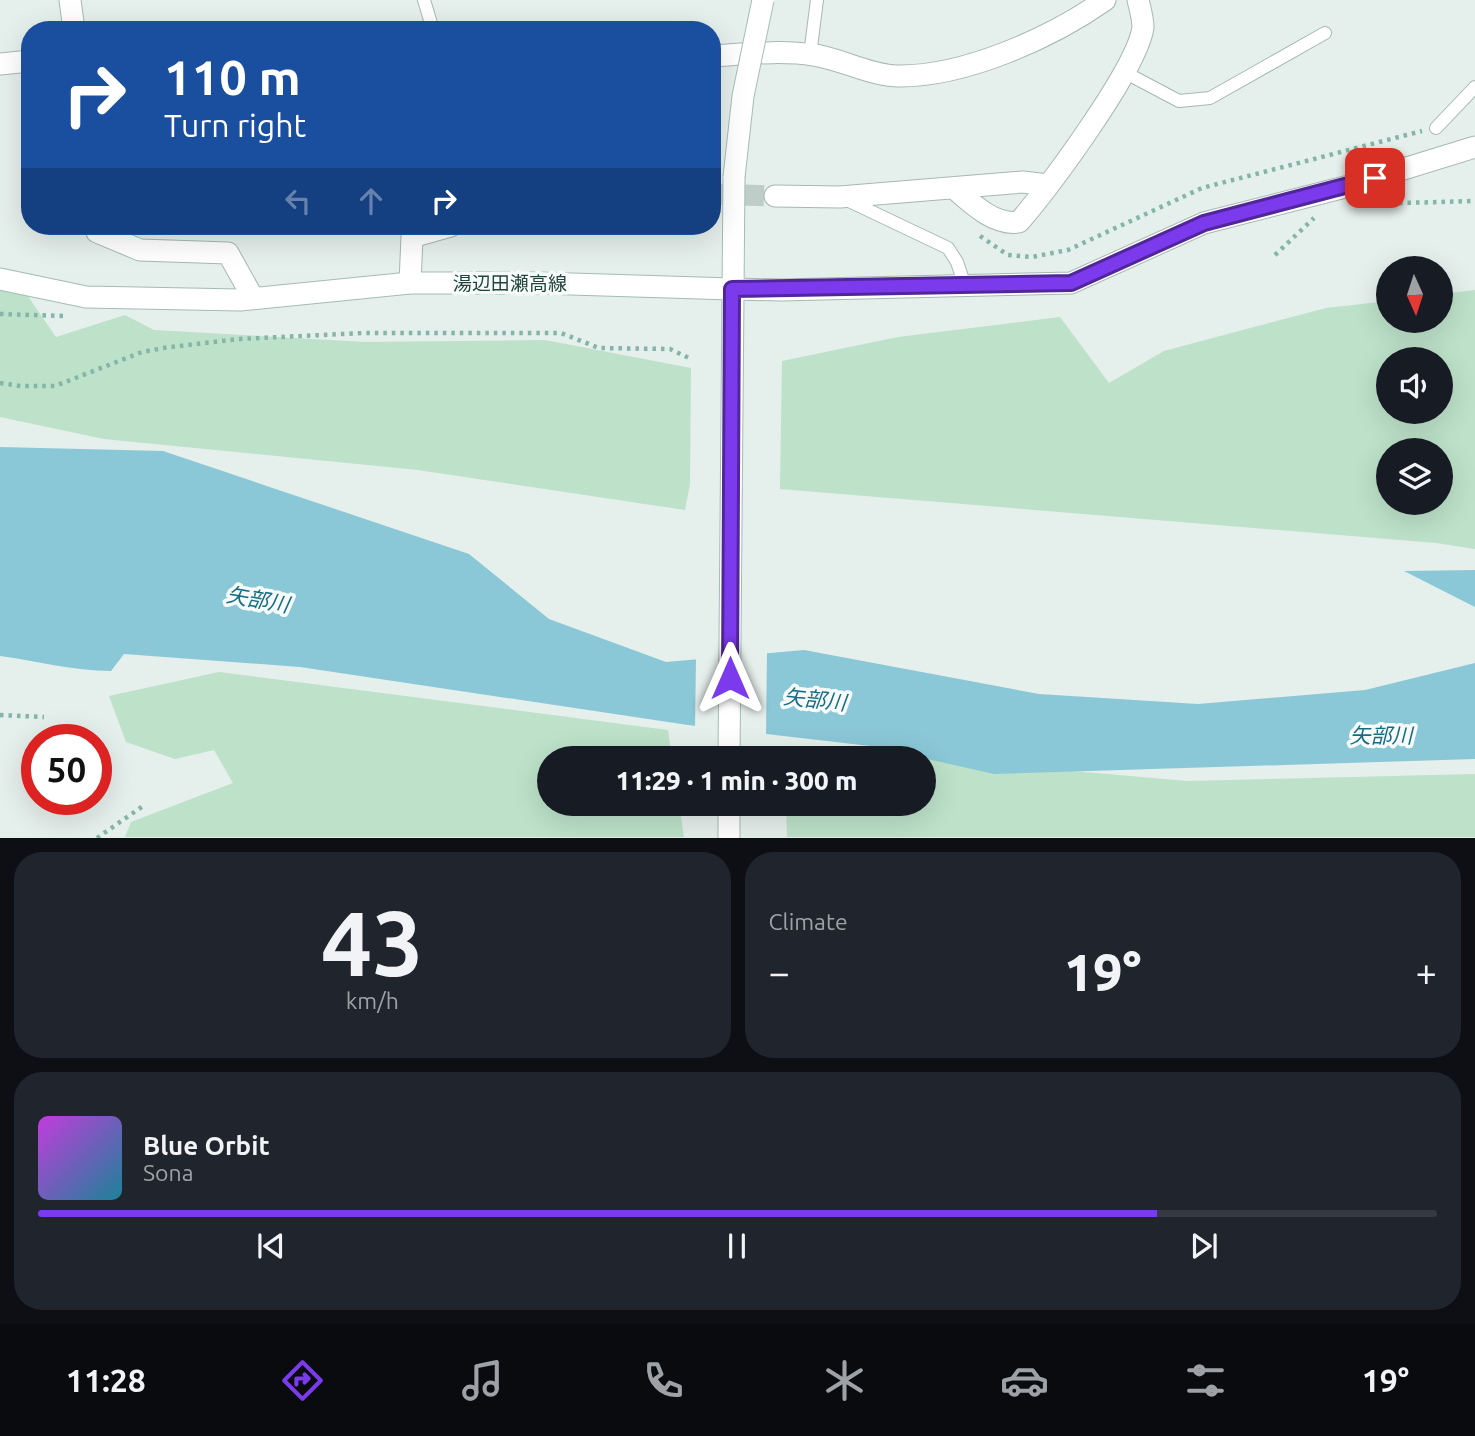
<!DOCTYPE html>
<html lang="en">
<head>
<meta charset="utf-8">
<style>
  :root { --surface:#171b24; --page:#20242c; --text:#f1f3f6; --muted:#9ea1a6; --line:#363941; --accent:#7c3aed }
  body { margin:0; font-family:Ubuntu,"Noto Sans JP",sans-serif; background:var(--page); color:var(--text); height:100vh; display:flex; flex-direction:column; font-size:26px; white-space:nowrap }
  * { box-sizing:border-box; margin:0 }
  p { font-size:23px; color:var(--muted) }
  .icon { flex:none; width:38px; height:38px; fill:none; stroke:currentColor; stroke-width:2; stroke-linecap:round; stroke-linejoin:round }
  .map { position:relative; height:838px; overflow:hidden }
  .drawer { display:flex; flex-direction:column; gap:14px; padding:14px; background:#0d0f14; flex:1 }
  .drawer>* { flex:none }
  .hud { position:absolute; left:21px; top:21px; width:700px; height:214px; border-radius:28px; box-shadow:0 7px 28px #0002; background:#1a4fa0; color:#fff; overflow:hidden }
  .needle { width:46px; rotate:177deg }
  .controls { position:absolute; left:1376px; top:256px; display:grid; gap:14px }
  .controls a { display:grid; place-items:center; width:77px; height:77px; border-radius:50%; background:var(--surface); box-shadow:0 7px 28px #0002; font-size:35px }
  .speed { position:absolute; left:21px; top:724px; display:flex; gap:14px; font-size:35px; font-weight:700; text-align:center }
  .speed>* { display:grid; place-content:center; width:91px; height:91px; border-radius:50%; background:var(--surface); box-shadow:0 7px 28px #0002; line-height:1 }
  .speed .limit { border:10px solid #d22; background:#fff; color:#111 }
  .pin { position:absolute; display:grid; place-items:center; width:60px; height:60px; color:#fff; margin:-30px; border-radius:14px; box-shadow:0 4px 10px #0006 }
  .me { position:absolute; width:77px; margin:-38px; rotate:0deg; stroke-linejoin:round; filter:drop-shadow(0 0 5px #0008) }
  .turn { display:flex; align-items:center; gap:24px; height:147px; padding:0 28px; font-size:32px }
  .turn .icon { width:91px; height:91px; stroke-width:2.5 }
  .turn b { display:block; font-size:49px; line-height:60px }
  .lanes { display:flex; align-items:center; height:66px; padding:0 28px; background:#0003; justify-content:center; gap:35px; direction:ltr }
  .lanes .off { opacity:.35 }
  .big { font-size:52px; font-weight:800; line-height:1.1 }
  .drawer .widget { flex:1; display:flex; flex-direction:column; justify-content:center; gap:10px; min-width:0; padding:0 24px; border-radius:28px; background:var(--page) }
  .drawer .dial { align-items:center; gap:0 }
  .dial b { font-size:91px; line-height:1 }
  .song { display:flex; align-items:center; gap:21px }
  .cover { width:84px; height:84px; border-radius:10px; background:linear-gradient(135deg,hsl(290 70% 55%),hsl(190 70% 35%)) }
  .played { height:7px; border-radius:4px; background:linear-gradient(90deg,var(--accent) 80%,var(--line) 80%) }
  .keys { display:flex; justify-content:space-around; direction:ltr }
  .heat { display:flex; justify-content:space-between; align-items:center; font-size:38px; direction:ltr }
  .drawer .tiles { flex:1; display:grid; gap:14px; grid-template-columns:1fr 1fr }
  .widget:last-child { grid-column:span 2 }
  .trip { position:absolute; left:537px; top:746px; width:399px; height:70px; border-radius:35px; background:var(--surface); box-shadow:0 7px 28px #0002; font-weight:800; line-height:70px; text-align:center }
  .tabs { display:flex; height:112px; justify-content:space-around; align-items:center; background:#090b0e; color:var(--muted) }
  .tabs .icon { width:49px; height:49px }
  .tabs .selected { color:var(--accent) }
  .tabs b { font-size:32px; color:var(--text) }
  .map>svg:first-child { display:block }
  .green { fill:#bde1c9; fill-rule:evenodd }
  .water { fill:#8ac7d7 }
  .pier { fill:#e5efeb }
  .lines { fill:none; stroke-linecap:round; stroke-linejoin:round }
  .minor-tunnel { stroke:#becdc8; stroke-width:21; stroke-dasharray:21 10; stroke-linecap:butt }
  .service-casing { stroke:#a7b8b3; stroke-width:14 }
  .minor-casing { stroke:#a7b8b3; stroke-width:23 }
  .secondary-casing { stroke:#a3bcb4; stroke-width:23 }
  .path { stroke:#84b5a8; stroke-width:4.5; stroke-dasharray:3.5 5; stroke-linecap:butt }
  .service { stroke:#fff; stroke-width:12 }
  .minor { stroke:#fff; stroke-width:21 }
  .secondary { stroke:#fff; stroke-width:21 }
  .secondary-bridge-casing { stroke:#a3bcb4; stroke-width:23; stroke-linecap:butt }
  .secondary-bridge { stroke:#fff; stroke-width:21 }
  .route-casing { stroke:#51269a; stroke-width:18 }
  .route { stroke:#7c3aed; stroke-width:12 }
  .labels { text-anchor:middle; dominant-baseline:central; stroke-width:7; stroke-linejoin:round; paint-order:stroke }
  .street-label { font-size:19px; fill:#22433c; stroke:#f6fbf9 }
  .water-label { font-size:21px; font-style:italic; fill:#176c84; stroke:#f6fbf9 }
</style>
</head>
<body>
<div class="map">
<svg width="1475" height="838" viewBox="0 0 1475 838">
  <rect width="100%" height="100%" fill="#e5efeb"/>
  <!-- green -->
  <path class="green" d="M0,289L25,292L56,337L125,315L154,330L365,342L545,340L691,368L690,484L685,510L418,470L104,439L0,417Z
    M1475,290V549L1436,543L780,489L782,361L898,337L1060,317L1109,383L1164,351L1326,308L1388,301V320H1440V294ZM1388,359H1440V411H1388ZM1388,450H1440V502H1388Z
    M219,672L668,730L672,758H550V803H679L684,837H125L131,822L233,783L214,750L175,759L126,742L109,696Z
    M784,747L916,758H784Z
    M924,758L1187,781L1475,774V837H787L786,803H924Z"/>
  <!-- water -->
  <path class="water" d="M0,447L163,451L469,554L549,619L666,662L804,650L1039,694L1198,704L1365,690L1475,663V759L994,774L870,746L688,725L300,667L124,654L111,671C73,671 38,661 0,656Z
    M1475,570V607L1404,571Z"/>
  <!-- pier -->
  <path class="pier" d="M767,650L766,736L695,729L696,656Z"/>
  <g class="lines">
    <!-- minor-tunnel -->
    <path class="minor-tunnel" d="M712,194L775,196"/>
    <!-- service casing -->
    <g class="service-casing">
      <path id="service" d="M424,0L433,30
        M810,55L817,0
        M1124,72L1179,101L1210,98L1325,33
        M1436,128L1475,87
        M847,200L948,248L957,262L965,286"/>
    </g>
    <!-- minor casing -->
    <g class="minor-casing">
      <path id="minor" d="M70,0L74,30
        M712,56C746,54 780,50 814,55C841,59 869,75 897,76C964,77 1051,38 1105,0
        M0,64L30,61
        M955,189C972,204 995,226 1019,222C1049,187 1138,68 1143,27C1143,19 1140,8 1138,0
        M775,196L840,197L1023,182L1048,185
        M96,226L97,232L140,250L228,253L253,298
        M410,283L412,237L451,226
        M732,289L781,290L1071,283L1204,223L1345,187L1475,147"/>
    </g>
    <!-- secondary casing -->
    <g class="secondary-casing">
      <path id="secondary" d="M0,279L86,297L240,300L410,283H539L732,289
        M729,758L734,177
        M729,838V803"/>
    </g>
    <!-- path -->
    <path class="path" d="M1365,204L1475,201
      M980,236L1008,255L1032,257L1068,250L1202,188L1422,131
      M1275,255L1314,218
      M0,314L64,316
      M0,383L21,386H55L142,352L163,348L238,339L364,333H561L599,348L670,349L691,359
      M0,715L44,717
      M97,838L143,806"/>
    <!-- service -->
    <use href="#service" class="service"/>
    <!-- minor -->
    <use href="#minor" class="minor"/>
    <!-- secondary -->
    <use href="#secondary" class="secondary"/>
    <!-- secondary-bridge casing -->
    <g class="secondary-bridge-casing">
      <path id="secondary-bridge" d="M734,177L743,96L763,0"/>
    </g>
    <!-- secondary-bridge -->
    <use href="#secondary-bridge" class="secondary-bridge"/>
  </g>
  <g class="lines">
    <!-- route casing -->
    <g class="route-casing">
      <path id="route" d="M730,678L732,289L1071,283L1204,223L1375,178"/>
    </g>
    <!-- route -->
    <use href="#route" class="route"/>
  </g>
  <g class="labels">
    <!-- street labels -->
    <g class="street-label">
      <text x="510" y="283">湯辺田瀬高線</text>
    </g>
    <!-- water labels -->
    <g class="water-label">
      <text transform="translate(258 599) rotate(10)">矢部川</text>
      <text transform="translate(815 699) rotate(6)">矢部川</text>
      <text x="1381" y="735">矢部川</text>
    </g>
  </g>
</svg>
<div class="controls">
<a><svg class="needle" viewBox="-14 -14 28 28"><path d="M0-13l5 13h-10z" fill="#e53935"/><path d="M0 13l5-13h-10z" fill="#9ea1a6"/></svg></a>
<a><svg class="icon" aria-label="sound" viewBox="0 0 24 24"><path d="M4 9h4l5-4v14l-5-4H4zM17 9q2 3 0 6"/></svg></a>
<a><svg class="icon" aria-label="layers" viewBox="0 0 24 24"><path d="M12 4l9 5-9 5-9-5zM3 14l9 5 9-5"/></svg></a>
</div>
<div class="speed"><div class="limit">50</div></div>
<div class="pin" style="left:1375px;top:178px;background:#d93025"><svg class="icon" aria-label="arrive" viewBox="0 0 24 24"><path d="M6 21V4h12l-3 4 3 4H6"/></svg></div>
<svg class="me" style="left:730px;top:678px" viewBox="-20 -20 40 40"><path d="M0-17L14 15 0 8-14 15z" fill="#7c3aed" stroke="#fff" stroke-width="4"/></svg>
<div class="trip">11:29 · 1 min · 300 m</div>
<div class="hud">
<div class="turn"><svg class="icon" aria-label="right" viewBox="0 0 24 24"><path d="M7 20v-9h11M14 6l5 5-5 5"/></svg><div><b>110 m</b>Turn right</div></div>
<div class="lanes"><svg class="icon off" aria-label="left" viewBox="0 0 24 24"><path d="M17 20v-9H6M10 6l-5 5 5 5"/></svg><svg class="icon off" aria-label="ahead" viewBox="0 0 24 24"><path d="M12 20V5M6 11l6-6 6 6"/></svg><svg class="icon" aria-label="right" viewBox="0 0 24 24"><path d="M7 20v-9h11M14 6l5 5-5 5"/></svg></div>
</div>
</div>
<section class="drawer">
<div class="tiles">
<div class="widget dial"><b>43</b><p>km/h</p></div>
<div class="widget"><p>Climate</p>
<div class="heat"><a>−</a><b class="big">19°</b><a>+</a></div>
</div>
<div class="widget">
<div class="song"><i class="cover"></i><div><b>Blue Orbit</b><p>Sona</p></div></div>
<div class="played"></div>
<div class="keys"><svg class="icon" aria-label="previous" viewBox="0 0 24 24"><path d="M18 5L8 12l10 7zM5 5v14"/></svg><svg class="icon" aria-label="pause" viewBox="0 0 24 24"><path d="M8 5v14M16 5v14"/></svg><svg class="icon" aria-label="next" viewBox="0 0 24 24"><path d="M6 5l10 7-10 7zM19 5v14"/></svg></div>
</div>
</div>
</section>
<nav class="tabs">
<b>11:28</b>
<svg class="icon selected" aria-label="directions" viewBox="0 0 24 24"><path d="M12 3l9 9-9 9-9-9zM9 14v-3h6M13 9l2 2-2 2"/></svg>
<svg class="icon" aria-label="music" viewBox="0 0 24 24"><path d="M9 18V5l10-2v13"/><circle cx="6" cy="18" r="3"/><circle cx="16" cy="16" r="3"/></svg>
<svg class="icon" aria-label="phone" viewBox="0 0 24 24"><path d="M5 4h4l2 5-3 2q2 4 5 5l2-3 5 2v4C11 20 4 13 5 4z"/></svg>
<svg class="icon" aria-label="climate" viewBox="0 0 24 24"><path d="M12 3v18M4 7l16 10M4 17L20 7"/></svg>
<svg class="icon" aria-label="car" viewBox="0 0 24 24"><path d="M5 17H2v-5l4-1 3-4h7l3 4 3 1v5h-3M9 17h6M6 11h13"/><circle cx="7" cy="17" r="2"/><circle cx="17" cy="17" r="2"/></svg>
<svg class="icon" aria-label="filters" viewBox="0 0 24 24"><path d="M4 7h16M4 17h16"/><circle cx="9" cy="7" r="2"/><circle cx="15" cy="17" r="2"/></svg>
<b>19°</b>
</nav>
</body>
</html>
